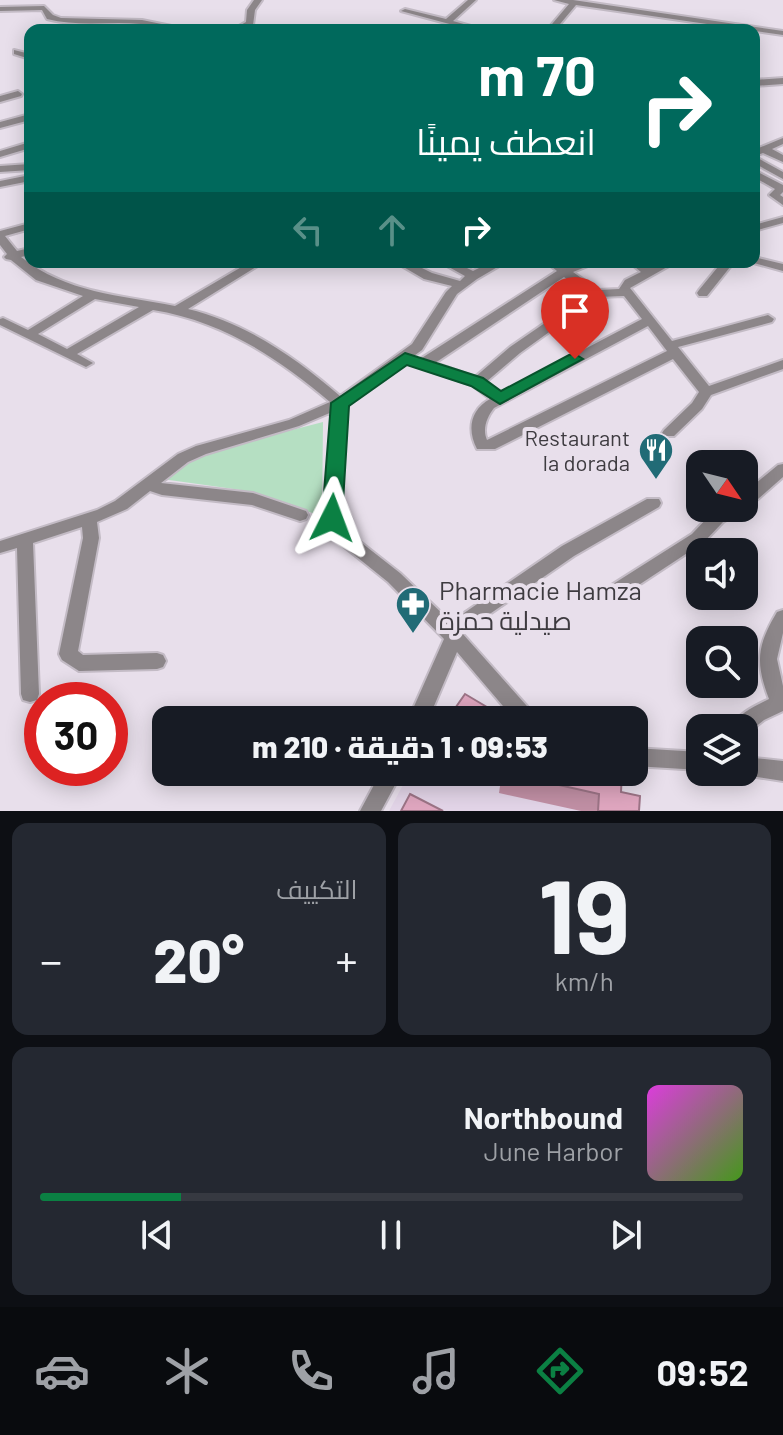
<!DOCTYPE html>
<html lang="ar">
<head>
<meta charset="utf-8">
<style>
  :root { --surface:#171b24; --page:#242831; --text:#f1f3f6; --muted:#9ea1a6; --line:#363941; --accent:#0b8043 }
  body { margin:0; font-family:Barlow,Cairo,sans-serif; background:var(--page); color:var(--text); direction:rtl; height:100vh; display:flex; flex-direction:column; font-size:30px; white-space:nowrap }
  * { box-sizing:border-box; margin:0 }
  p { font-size:26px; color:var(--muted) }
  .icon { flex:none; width:44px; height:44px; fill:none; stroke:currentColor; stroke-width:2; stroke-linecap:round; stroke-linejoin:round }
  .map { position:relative; height:811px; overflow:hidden; direction:ltr }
  .panel { display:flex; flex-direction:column; gap:12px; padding:12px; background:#0d0f14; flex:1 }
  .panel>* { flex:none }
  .hud { position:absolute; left:24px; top:24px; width:736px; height:244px; border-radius:16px; box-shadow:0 4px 20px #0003; direction:rtl; background:#00695c; color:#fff; overflow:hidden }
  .needle { width:52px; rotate:125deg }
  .tools { position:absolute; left:686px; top:450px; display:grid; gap:16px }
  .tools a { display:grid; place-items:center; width:72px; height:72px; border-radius:16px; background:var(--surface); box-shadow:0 4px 20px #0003; font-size:40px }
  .speed { position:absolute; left:24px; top:682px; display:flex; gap:16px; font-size:40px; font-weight:700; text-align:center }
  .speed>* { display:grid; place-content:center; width:104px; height:104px; border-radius:50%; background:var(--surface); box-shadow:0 4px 20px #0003; line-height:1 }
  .speed .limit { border:12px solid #d22; background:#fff; color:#111 }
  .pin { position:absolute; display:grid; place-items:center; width:68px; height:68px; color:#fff; margin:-82px -34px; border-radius:50% 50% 50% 0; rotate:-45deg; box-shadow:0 0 8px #0007 }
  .pin .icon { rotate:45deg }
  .me { position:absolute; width:88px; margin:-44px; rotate:3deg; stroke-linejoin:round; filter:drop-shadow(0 0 6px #0008) }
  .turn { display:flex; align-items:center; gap:28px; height:168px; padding:0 32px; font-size:36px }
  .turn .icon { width:104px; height:104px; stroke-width:2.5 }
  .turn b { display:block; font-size:56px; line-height:68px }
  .lanes { display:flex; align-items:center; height:76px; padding:0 32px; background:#0003; justify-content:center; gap:40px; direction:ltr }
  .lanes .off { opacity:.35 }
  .big { font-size:60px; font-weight:800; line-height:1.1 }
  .panel .card { flex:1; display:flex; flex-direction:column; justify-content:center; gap:12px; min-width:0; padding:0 28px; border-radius:16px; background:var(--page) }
  .panel .dial { align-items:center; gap:0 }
  .dial b { font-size:104px; line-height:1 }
  .song { display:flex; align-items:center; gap:24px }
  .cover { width:96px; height:96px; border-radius:12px; background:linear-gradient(135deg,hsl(300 70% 55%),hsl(100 70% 35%)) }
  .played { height:8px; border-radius:4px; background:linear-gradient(90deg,var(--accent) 20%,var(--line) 20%) }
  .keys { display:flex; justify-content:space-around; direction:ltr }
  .heat { display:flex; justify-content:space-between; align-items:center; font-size:44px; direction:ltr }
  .panel .tiles { flex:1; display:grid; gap:12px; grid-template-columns:1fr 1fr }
  .card:last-child { grid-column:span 2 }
  .trip { position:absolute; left:152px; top:706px; width:496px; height:80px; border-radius:16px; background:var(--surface); box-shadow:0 4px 20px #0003; font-weight:800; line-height:80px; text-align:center; direction:rtl }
  .tabs { display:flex; height:128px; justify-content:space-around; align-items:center; background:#090b0e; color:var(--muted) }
  .tabs .icon { width:56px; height:56px }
  .tabs .selected { color:var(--accent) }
  .tabs b { font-size:36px; color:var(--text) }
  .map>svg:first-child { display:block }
  .built { fill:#e2d4e7 }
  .green { fill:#b5dfc2 }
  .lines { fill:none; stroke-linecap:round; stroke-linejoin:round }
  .minor-casing { stroke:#c3bbc5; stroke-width:4 }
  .minor { fill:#8c8689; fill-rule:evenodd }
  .wall { fill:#c08fa4 }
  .building { fill:#dfa6bf; stroke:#9c7486; stroke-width:2 }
  .route { fill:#0b8043; stroke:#07532c; stroke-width:2 }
  .labels { text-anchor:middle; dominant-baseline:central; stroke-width:8; stroke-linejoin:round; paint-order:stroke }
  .poi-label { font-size:22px; fill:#3e3b40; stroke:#e8dfeb; text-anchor:end }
  .near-poi-label { font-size:26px; fill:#3e3b40; stroke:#e8dfeb; text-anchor:start }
</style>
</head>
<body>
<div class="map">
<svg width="783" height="811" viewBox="0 0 783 811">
  <rect width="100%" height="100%" fill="#e8dfeb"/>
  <!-- built -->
  <path class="built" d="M410,772H571L639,801V811H389Z"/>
  <!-- green -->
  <path class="green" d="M323,422L322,516L241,490L162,479L203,453Z"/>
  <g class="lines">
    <!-- minor casing -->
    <g class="minor-casing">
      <path id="minor" d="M254,0H262L255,10L253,25L242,30H232L246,22L247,10Z
        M468,0H476L453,21L485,30H472L401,11L405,9L446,19Z
        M554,0H573L783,31V35L576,5L555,30H547L569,4Z
        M44,6L53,15L61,18L142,20L191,30C174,30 158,26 141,24C110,21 78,27 47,19L42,10L0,11V7Z
        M592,26H598L599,28L590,30Z
        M14,50L30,54V59L14,54Z
        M783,78V84L754,86V80Z
        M18,91L22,94L21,96L0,102V96Z
        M30,114V120L0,128V122Z
        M783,138V144L772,149L783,155V162L763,153L754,156V150Z
        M30,142V148L0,157V151Z
        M754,156L783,172V179L754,163Z
        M30,164V170L0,172V166Z
        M754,170L783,185V192L780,195L783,197V205L769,195L775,189L754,177Z
        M30,175V181L0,187V181Z
        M783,217V223L754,231V225Z
        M30,223V229L5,236L17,251L30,248V255L21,257C66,293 120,295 175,306L250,262H264L188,309C246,323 296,358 340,396L412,344L446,292L452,286L424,279L395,262H410L432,273L460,281L465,276L440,262H455L473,271L491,262H506L477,279L457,294L422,350L347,405L340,518L349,533L400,573L451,622L562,546L647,499H659L661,503L659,507L574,556L462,633L534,714L537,720H515L457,652L428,720H408L444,639L388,582L337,541L324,518L332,412L299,426L206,454L188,462L161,483L253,493L306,511L308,515L306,519L300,521L252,505L162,495L150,491L127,509L97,522L99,538L78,651L83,655L157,653L163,655L166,661L163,667L157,669L79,671L62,660L59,654L83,538L82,527L33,543L39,694L37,700L30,702L23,700L21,694L17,548L0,553V541L97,510L115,501L178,454L196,446L289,420L330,402C277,357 222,321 153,310L77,354L93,363L86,367L0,325V319L3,318L28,330L83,296L36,280L11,260L6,259L4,257L7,254L0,245V231ZM95,299L139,307L67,349L38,334Z
        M754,257L783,264V271L750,262H754Z
        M546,262H559L566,267L581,262H598L573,272L598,290L619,289L625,280L641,272L629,262H642L650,268L661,262H676L630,288L672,341L768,315L774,319L772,322L678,347L709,386L783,360V369L711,395L702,409L674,436H664L662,433L664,430L692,403L699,392L673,359L495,449H477C467,430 470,410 490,399L472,385L416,366L414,363L557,271ZM564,277L587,294L510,347L475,377L435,363ZM624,296L642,319L501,393L486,382L520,353L598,297ZM648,326L667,351L487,440C482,429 487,417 494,408Z
        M722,262H734L707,296H699L697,293L699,290Z
        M783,464V477L750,506L744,508V493L778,465Z
        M721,508H742L740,512L723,522L704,542L622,596L616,598L610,596L607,591L610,586L692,534L711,514Z
        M783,610V633L777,659L783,686V711L764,720L744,736V728H731C738,713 755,706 769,699C755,662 757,646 777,612Z
        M634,748L700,752V770L634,766Z
        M744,757L783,761V781L737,774L736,772H744Z
        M381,772H402L381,811H360Z"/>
    </g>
    <!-- minor -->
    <use href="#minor" class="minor"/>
  </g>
  <!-- wall -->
  <path class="wall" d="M502,772L621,792L639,811H581L499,793Z"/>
  <!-- building -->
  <path class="building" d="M465,694L502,716L499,720H454L449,717Z
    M502,772H622L621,792L640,796L639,811H598L599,794Z
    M410,794L443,811H401Z"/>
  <!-- route -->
  <path class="route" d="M405,353L483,378L501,391L569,355L575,354L583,359L500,404L471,386L407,365L349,406L342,518L339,524H325L322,518L331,403Z"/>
  <!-- icons -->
  <defs>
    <g id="restaurant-pin" transform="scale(1.8)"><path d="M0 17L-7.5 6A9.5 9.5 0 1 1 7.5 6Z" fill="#216b76" stroke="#e8dfeb"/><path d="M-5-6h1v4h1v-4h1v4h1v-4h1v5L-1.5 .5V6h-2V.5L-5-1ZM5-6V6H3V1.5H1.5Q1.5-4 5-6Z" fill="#fff"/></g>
    <g id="pharmacy-pin" transform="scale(1.8)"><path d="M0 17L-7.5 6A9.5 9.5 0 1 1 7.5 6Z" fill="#216b76" stroke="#e8dfeb"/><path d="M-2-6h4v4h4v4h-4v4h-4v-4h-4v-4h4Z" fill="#fff"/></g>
  </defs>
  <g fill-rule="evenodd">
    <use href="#restaurant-pin" x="656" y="450"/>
    <use href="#pharmacy-pin" x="413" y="604"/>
  </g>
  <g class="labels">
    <!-- poi labels -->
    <g class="poi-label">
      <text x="630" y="437">Restaurant<tspan x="630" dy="25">la dorada</tspan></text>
    </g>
    <!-- near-poi labels -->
    <g class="near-poi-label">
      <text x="439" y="589">Pharmacie Hamza<tspan x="439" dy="30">صيدلية حمزة</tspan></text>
    </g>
  </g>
</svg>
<div class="tools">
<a><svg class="needle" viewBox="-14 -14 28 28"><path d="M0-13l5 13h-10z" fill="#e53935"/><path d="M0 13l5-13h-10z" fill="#9ea1a6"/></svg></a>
<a><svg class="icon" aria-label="sound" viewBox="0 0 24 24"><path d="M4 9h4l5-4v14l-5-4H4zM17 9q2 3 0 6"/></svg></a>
<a><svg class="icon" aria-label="search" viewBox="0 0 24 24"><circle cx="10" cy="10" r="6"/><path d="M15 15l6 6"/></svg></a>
<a><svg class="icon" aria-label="layers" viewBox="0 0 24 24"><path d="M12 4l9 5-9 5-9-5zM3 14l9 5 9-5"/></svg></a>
</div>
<div class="speed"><div class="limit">30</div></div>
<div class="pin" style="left:575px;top:359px;background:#d93025"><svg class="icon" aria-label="arrive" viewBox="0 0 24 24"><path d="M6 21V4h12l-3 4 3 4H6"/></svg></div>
<svg class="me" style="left:332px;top:518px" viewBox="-20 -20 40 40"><path d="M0-17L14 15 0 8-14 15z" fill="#0b8043" stroke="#fff" stroke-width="4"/></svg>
<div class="trip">09:53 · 1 دقيقة · 210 m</div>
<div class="hud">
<div class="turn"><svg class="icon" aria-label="right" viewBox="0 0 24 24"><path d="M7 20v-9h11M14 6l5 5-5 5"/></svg><div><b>70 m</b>انعطف يمينًا</div></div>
<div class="lanes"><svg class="icon off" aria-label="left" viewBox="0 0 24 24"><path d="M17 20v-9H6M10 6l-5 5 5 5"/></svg><svg class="icon off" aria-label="ahead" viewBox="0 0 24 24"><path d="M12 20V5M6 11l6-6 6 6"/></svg><svg class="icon" aria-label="right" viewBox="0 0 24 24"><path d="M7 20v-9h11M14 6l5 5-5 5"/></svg></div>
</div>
</div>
<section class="panel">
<div class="tiles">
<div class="card dial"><b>19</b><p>km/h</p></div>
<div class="card"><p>التكييف</p>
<div class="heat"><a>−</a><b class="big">20°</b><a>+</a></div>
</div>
<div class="card">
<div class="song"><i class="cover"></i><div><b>Northbound</b><p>June Harbor</p></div></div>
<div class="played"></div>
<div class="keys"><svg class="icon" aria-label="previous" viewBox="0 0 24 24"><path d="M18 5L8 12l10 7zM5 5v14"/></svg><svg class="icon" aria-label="pause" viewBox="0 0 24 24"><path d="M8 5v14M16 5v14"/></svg><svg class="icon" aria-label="next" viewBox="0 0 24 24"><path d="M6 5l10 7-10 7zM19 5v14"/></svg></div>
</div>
</div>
</section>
<nav class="tabs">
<b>09:52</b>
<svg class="icon selected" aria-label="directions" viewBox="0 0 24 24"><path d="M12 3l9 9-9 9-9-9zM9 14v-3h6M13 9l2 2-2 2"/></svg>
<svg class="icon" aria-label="music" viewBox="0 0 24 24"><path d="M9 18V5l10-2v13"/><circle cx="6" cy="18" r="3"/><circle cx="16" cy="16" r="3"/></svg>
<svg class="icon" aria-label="phone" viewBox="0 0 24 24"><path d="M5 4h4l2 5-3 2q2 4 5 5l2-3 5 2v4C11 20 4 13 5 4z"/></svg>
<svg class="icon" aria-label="climate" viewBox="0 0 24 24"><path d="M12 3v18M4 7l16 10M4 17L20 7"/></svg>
<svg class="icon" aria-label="car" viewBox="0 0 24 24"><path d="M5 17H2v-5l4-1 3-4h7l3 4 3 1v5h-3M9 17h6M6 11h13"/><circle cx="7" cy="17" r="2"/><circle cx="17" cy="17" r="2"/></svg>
</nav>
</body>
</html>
